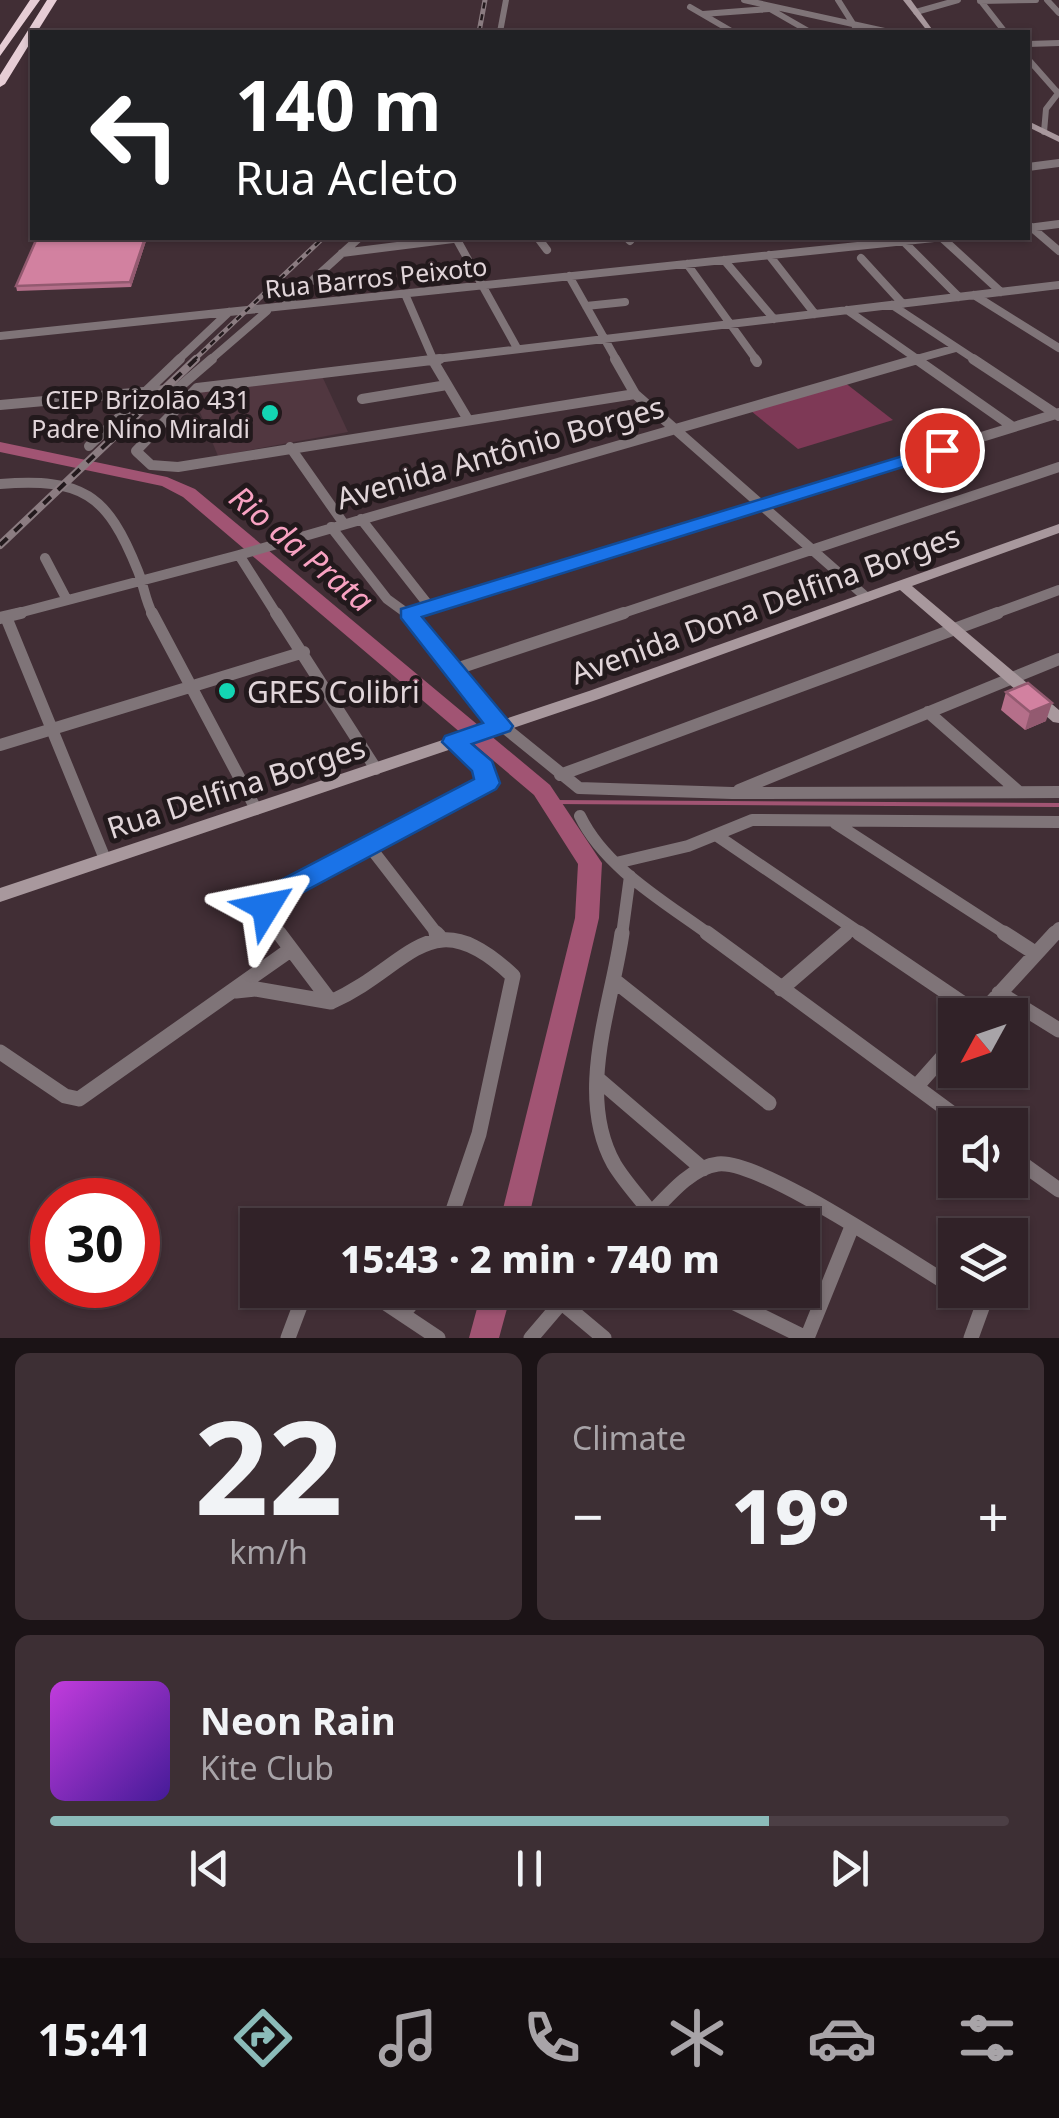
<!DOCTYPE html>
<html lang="en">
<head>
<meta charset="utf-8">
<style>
  :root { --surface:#312228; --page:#3d2f34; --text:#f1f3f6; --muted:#a8a4a8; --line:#4c3f45; --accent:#8bbbb9 }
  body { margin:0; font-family:"Noto Sans",sans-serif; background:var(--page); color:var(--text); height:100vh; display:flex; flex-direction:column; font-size:38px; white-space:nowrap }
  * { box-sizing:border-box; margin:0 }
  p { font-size:32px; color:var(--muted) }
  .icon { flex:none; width:55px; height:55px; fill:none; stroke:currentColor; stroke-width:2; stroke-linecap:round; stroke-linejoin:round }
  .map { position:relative; height:1338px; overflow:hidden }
  .panel { display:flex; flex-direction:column; gap:15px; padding:15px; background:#1b1316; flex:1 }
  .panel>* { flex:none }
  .guide { position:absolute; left:30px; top:30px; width:1000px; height:210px; border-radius:0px; box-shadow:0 2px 8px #0004,0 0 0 2px var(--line); background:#202124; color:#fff; overflow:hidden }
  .needle { width:65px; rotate:230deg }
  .buttons { position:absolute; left:938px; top:998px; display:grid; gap:20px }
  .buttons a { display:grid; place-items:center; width:90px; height:90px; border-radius:0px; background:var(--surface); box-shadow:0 2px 8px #0004,0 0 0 2px var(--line); font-size:50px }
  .speed { position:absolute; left:30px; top:1178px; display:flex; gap:20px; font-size:50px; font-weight:700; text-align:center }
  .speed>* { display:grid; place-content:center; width:130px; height:130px; border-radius:50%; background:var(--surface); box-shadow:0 2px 8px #0004,0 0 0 2px var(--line); line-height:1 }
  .speed .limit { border:15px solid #d22; background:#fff; color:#111 }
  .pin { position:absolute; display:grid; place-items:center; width:85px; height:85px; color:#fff; margin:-42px; border:5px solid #fff; border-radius:50%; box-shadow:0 2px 10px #0007 }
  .me { position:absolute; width:110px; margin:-55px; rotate:55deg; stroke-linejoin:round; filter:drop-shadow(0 0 8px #0008) }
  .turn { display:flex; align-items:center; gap:35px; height:210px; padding:0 40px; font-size:45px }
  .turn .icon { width:130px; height:130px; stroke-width:2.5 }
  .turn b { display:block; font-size:70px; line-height:85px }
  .big { font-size:75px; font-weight:800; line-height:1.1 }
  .panel .card { flex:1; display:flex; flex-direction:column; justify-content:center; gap:15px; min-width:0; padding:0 35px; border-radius:15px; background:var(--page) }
  .panel .dial { align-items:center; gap:0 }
  .dial b { font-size:130px; line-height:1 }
  .song { display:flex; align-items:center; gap:30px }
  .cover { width:120px; height:120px; border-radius:15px; background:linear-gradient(135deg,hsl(290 70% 55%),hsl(260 70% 35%)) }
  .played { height:10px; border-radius:5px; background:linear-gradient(90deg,var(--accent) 75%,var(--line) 75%) }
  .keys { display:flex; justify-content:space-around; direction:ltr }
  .heat { display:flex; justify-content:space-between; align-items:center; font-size:55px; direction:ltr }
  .panel .tiles { flex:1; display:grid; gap:15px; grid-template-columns:1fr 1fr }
  .card:last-child { grid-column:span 2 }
  .trip { position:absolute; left:240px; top:1208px; width:580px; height:100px; border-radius:0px; background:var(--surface); box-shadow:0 2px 8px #0004,0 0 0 2px var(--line); font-weight:800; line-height:100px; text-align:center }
  .menu { display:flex; height:160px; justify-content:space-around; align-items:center; background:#140e10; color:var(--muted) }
  .menu .icon { width:70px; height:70px }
  .menu .active { color:var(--accent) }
  .menu b { font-size:45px; color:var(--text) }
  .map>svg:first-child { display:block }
  .built { fill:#513740 }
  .green { fill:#7e3956 }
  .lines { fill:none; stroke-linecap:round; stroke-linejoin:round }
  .stream { stroke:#a15473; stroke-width:4 }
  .river { fill:#a15473; fill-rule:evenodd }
  .street-far4 { stroke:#7f7478; stroke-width:6 }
  .street-far3 { stroke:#7f7478; stroke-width:8 }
  .street-far2 { stroke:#7f7478; stroke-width:10 }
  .street-far1 { stroke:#7f7478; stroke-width:12 }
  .street { stroke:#7f7478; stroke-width:15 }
  .secondary { fill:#a8989d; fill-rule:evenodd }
  .highway { fill:#e6cdd5; fill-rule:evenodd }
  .rail-far1-casing { stroke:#8b7c81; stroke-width:5 }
  .rail-casing { stroke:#8b7c81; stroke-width:8 }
  .rail-far1 { stroke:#22191c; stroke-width:2.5; stroke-dasharray:6; stroke-linecap:butt }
  .rail { stroke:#22191c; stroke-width:4; stroke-dasharray:10; stroke-linecap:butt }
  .wall { fill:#b56f8a }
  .shaded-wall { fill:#935a70 }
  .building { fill:#d281a0; stroke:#935a70; stroke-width:2.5 }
  .route { fill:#1a73e8; stroke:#114b97; stroke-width:2.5 }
  .poi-dot { fill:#13d5b3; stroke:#22191c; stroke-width:4 }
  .labels { text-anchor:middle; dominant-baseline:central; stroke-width:10; stroke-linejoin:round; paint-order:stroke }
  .far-street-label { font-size:25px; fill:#e1d5d9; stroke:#22191c }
  .far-poi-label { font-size:25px; fill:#e1d5d9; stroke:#22191c; text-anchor:end }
  .street-label { font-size:30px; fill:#e1d5d9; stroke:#22191c }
  .poi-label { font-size:30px; fill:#e1d5d9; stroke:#22191c; text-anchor:start }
  .water-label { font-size:32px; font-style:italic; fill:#f8a2c2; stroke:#22191c }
</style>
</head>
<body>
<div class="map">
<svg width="1059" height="1338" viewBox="0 0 1059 1338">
  <rect width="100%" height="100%" fill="#412e35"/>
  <!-- built -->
  <path class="built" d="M322,376L348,432L218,456L192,393Z"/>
  <!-- green -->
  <path class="green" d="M844,382L893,420L798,449L751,411Z"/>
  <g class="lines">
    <!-- stream -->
    <path class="stream" d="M550,802L1059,805"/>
    <!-- river -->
    <path class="river" d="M0,442L167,477L195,489L550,785L602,863L599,918L527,1225H499L575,918L578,864L534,795L183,497L162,486L0,452Z
      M482,1290H512L499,1338H469Z"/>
    <!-- street-far4 -->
    <path class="street-far4" d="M744,0L889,32
      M838,0L857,30
      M980,0L1005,32
      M1047,0L1059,13
      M980,1L1036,0
      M690,7L733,32
      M770,9L810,32
      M916,12L958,0
      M703,14L769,9
      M500,32L506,0
      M1028,44L1059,43
      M1028,59L1058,93
      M1044,132L1046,109L1059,92"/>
    <!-- street-far3 -->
    <path class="street-far3" d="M1028,167L1059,163
      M1031,227L1059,251
      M1028,228L1059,224
      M456,238L517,348
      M538,238L547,250
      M627,238L630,241
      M942,238L1001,292
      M903,241L959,297
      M342,253L461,238
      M769,255L815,314
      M861,258L903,304
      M724,260L774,319
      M687,264L757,361
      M569,276L617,361
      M405,294L434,361
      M974,295L1059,348
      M285,305L359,238
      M892,305L977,361
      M586,306L625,302
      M847,310L920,361
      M0,336L934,238
      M177,361L229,312
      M209,361L267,311
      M419,361L1059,285
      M909,361L956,348"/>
    <!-- street-far2 -->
    <path class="street-far2" d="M432,359L467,418
      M440,359L197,388L136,451L151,465L178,467L635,394
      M615,359L635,394L866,597
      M755,359L757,362
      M916,359L1013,427
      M973,359L1059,416
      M362,399L447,385
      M0,405L177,389L212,359
      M89,446L180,359
      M290,447L344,524
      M0,484C82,478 107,493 138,571C144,586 145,600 153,615
      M361,519L430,607
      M331,527L387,599L409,615
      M239,555L277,615
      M45,558L67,600
      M408,614L1059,413
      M11,615L239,555L918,359
      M617,615L1059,467
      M991,615L1059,590"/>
    <!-- street-far1 -->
    <path class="street-far1" d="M152,613L256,809
      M276,613L376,769
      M406,613L484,711L579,788L732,793L1059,792
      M408,614L413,613
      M6,617L105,859
      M0,618L21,613
      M453,670L624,613
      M928,712L1018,791
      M0,745L304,652
      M560,775L998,613
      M739,790L1059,659
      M580,816C605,868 665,902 710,935
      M835,823L1008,935
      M716,835L863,935
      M370,847L438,935
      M616,863L688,846L752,820L1059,822
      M281,935L266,916L267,904L287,888L484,788L488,774L454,742
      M622,935L630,876
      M843,935L850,929
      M1052,935L1059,928"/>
    <!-- street -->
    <path class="street" d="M279,933L331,1002
      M436,933L439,936
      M622,933C612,1005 575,1094 614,1164C624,1181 640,1198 652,1214
      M707,933L968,1125
      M859,933L980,1015L1055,933
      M1004,933L1035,953
      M615,981L769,1103
      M781,989L846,933
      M236,991L256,989L331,1002C410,967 430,897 513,976L479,1134L448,1225
      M999,993L1059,1030
      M0,1052L65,1096L79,1099L290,950
      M598,1079L703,1169
      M916,1087L955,1043
      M1010,1155L1059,1190
      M640,1225C660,1206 688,1167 718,1164C761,1159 912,1263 955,1288
      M366,1290L438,1338
      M708,1290L806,1338
      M959,1290L983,1305L971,1338
      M561,1302L604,1338
      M403,1314L422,1290
      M288,1338L306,1290
      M531,1338L572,1290
      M807,1338L851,1229"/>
    <!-- secondary -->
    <path class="secondary" d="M903,0H911L934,32H928Z
      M1028,121L1059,136V142L1028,127Z
      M1059,524V533L912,586L1059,710V723L1053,722L900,590L599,699L0,902V888L589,691Z"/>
    <!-- highway -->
    <path class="highway" d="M30,0H40L0,56V45Z
      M47,0H57L37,32H32V40L5,84L0,87V75Z"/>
    <!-- rail-far1 casing -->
    <g class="rail-far1-casing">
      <path id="rail-far1" d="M479,32L485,0
        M193,361L323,238"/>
    </g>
    <!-- rail casing -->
    <g class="rail-casing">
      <path id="rail" d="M0,545L196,359"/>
    </g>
    <!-- rail-far1 -->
    <use href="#rail-far1" class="rail-far1"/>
    <!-- rail -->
    <use href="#rail" class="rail"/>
  </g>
  <!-- wall -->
  <path class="wall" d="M147,238L131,287L17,291L16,286Z
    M1006,692L1046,721L1025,730L1001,710Z"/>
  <!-- shaded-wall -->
  <path class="shaded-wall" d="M145,238H147L131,287L130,282Z
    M1052,703L1046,721L1025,730L1030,712Z"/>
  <!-- building -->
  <path class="building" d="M37,238H145L130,282L16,286Z
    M1028,683L1052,703L1030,712L1006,692Z"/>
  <!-- route -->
  <path class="route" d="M942,444L951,450L948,453L422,617L513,726L510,731L472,744L492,761L500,783L496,789L283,903L275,914H256L252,907L264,889L474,779L472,771L442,742L445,736L483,723L401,618V609Z"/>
  <!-- markers -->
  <g class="poi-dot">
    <circle cx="270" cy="413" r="10"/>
    <circle cx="227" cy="691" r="10"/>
  </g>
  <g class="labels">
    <!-- far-street labels -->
    <g class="far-street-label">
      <text transform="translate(376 277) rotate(-6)">Rua Barros Peixoto</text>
    </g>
    <!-- far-poi labels -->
    <g class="far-poi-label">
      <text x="250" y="399">CIEP Brizolão 431<tspan x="250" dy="29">Padre Nino Miraldi</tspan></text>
    </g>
    <!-- street labels -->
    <g class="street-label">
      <text transform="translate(500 452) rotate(-16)">Avenida Antônio Borges</text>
      <text transform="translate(765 604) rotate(-20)">Avenida Dona Delfina Borges</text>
      <text transform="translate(236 787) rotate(-18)">Rua Delfina Borges</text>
    </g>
    <!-- poi labels -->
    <g class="poi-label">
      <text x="247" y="691">GRES Colibri</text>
    </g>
    <!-- water labels -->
    <g class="water-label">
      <text transform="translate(302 548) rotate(40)">Rio da Prata</text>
    </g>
  </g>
</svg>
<div class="buttons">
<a><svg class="needle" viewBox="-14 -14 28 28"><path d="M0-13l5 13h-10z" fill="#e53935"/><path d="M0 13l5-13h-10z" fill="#a8a4a8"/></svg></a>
<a><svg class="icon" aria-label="sound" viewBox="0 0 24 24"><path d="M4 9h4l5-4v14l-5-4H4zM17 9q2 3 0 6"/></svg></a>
<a><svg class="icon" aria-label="layers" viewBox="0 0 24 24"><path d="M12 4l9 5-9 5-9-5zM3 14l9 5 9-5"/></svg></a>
</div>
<div class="speed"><div class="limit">30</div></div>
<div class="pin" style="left:942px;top:450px;background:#d93025"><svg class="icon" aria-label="arrive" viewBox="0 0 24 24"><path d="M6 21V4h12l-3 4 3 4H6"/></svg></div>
<svg class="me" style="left:266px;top:907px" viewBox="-20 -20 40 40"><path d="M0-17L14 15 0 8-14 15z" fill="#1a73e8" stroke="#fff" stroke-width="4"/></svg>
<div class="trip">15:43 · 2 min · 740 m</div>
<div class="guide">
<div class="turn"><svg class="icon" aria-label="left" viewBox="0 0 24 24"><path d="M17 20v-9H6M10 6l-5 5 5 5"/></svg><div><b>140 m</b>Rua Acleto</div></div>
</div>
</div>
<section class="panel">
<div class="tiles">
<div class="card dial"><b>22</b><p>km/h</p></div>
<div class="card"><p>Climate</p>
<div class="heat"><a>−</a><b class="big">19°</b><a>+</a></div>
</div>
<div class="card">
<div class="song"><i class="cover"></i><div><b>Neon Rain</b><p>Kite Club</p></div></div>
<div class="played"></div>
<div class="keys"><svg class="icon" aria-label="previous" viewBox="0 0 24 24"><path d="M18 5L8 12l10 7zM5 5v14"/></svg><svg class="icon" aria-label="pause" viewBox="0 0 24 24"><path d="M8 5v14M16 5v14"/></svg><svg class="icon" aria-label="next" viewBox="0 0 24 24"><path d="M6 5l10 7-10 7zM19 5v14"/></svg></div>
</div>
</div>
</section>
<nav class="menu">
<b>15:41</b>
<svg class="icon active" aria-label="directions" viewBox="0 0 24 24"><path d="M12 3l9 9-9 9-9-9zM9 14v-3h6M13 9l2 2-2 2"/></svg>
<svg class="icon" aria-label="music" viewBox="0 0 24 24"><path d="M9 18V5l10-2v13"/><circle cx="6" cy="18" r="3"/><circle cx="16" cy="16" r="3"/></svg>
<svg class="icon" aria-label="phone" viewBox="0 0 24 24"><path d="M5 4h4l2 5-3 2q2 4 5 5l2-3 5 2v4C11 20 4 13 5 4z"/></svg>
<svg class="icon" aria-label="climate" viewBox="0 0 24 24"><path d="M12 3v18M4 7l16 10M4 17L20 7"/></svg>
<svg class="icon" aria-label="car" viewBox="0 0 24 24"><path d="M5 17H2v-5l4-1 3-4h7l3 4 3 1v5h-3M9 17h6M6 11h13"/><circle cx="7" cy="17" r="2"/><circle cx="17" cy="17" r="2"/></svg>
<svg class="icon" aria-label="filters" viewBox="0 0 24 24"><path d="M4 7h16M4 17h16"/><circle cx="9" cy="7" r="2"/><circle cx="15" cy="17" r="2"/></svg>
</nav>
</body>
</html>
